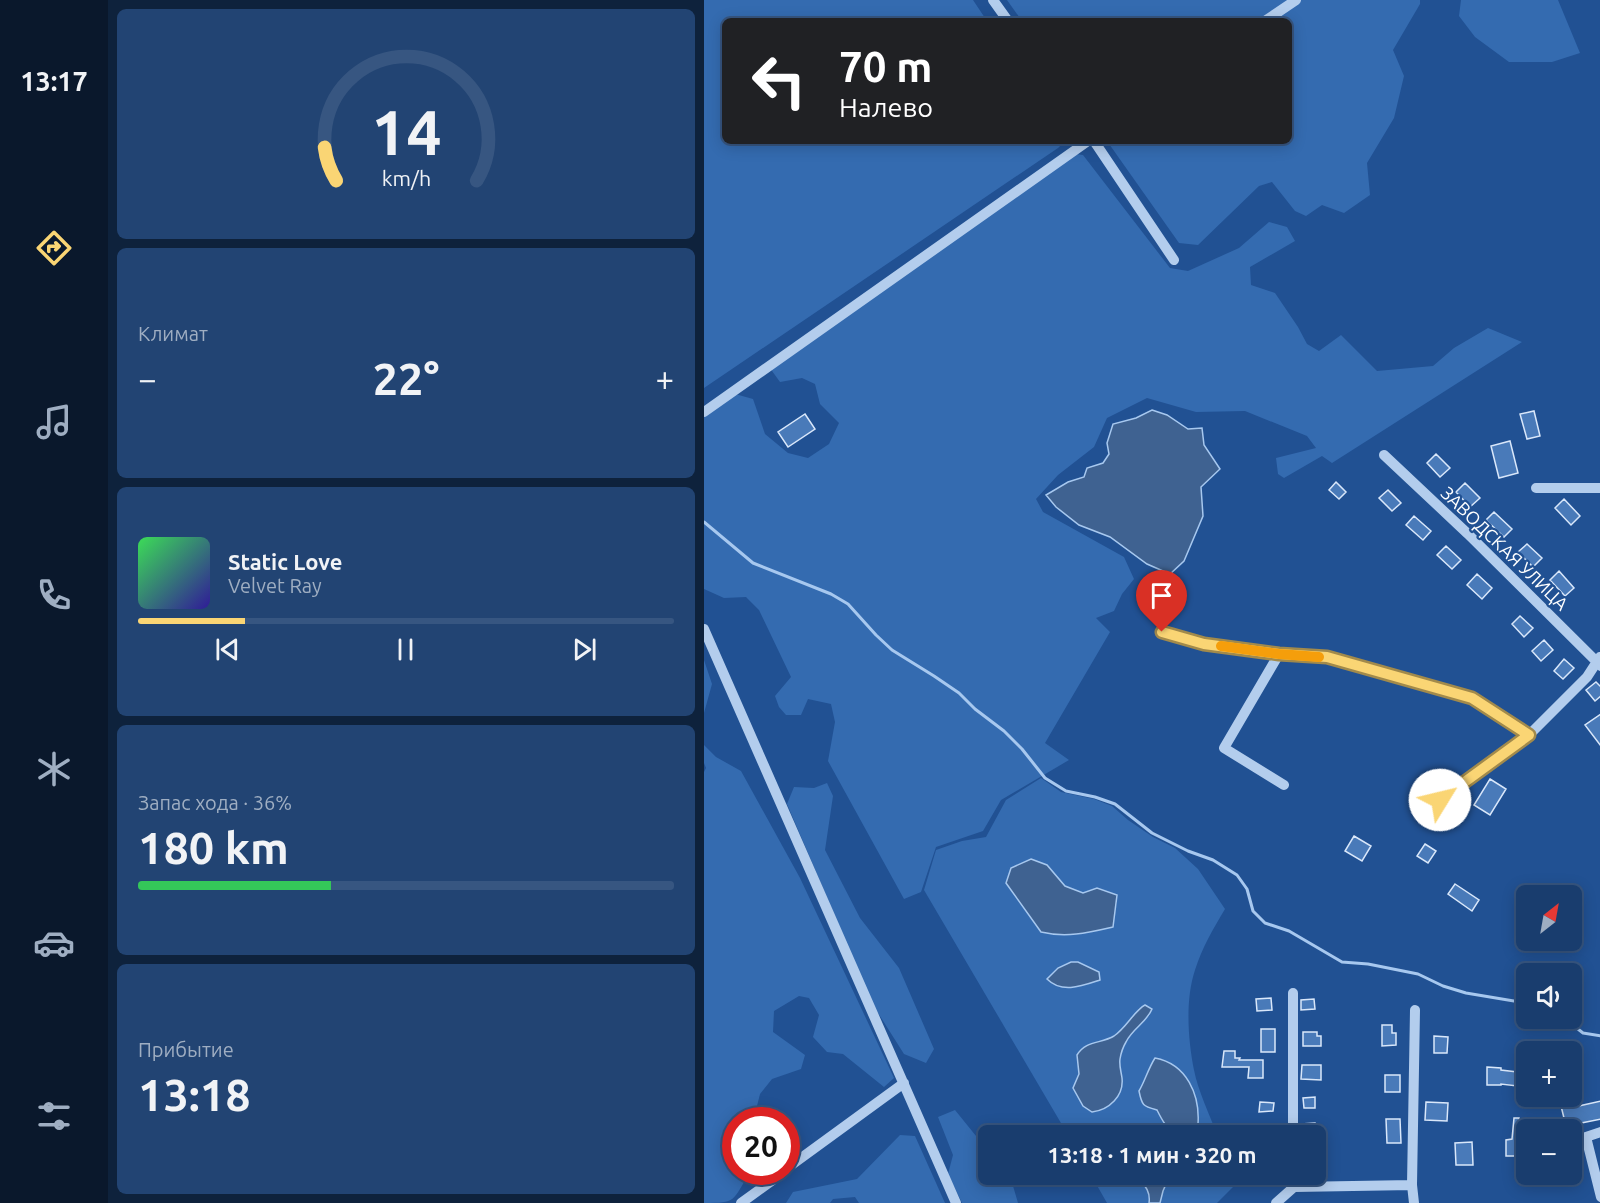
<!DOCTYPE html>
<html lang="ru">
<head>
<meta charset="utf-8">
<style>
  :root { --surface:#193d6e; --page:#224473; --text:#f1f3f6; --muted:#9faec2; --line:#375681; --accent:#fad574 }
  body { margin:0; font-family:Ubuntu,sans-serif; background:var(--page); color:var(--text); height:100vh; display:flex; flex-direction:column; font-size:22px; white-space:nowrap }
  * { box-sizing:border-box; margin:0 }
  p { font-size:20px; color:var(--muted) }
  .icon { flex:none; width:33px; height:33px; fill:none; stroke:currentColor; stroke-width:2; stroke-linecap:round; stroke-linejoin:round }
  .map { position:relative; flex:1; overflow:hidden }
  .sheet { display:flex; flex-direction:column; gap:9px; padding:9px; background:#0e223c; width:596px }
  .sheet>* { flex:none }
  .hud { position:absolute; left:18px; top:18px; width:570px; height:126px; border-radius:9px; box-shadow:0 3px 15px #0003,0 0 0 2px var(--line); background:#202124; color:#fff; overflow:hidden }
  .needle { width:39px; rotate:31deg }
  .controls { position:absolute; left:812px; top:885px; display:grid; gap:12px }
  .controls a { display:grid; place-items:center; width:66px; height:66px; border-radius:9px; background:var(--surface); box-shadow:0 3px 15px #0003,0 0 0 2px var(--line); font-size:30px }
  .speed { position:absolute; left:18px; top:1107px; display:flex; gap:12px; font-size:30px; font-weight:700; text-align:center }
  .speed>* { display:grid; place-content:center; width:78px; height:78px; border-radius:50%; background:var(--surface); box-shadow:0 3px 15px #0003,0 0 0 2px var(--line); line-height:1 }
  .speed .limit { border:9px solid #d22; background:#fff; color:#111 }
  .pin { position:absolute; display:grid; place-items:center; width:51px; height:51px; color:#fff; margin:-62px -26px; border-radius:50% 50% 50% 0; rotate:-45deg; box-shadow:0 0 6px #0007 }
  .pin .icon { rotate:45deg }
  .me { position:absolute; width:66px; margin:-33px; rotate:54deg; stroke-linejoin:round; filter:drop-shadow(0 0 4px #0008) }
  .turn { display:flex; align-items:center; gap:21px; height:126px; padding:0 18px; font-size:27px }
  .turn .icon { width:78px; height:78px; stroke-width:2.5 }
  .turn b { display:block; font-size:42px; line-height:51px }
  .big { font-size:45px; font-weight:600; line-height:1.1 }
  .sheet .widget { flex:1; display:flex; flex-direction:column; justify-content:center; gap:9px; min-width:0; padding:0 21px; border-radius:9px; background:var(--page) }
  .sheet .dial { align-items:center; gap:0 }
  .dial svg { height:156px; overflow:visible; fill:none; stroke:var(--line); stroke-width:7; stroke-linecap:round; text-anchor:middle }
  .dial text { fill:var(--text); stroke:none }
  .song { display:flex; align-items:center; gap:18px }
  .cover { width:72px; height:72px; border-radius:9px; background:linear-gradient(135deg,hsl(130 70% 55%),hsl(250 70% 35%)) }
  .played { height:6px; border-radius:3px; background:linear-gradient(90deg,var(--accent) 20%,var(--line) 20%) }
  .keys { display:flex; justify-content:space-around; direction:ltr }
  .heat { display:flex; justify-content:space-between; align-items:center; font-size:33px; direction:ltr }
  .charge { height:9px; border-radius:4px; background:linear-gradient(90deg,#34c759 36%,var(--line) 0) }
  .trip { position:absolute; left:274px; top:1125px; width:348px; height:60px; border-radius:9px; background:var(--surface); box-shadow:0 3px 15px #0003,0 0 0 2px var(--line); font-weight:600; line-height:60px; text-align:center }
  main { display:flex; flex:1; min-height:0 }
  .dock { display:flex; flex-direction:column; width:108px; justify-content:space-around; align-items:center; background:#0a182c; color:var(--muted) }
  .dock .icon { width:42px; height:42px }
  .dock .active { color:var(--accent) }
  .dock b { font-size:27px; color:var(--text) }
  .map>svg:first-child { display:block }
  .green { fill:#346bb0; fill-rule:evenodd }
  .water { fill:#3f6291; stroke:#a7c8ef; stroke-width:1.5 }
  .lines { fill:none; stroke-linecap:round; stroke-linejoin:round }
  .stream { stroke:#a7c8ef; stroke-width:3 }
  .building { fill:#497ab9; stroke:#d9e7fa; stroke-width:1.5 }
  .minor { stroke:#b3cded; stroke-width:10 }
  .route-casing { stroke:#a28a4b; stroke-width:15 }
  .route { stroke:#fad574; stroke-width:10 }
  .slow { stroke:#f59e0b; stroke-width:10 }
  .labels { text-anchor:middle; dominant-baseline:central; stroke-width:4.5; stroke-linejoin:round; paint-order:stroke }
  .street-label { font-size:18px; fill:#fff; stroke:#215193 }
</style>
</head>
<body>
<main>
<nav class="dock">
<b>13:17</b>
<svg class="icon active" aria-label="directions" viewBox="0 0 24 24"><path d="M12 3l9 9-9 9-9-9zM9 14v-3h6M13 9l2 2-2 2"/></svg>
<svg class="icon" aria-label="music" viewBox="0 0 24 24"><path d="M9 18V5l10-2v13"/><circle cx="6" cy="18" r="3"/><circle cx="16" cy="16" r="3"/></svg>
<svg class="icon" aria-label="phone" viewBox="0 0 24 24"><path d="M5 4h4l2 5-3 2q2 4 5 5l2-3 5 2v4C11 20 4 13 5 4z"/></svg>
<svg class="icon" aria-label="climate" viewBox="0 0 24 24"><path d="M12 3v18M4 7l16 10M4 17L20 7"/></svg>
<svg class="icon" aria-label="car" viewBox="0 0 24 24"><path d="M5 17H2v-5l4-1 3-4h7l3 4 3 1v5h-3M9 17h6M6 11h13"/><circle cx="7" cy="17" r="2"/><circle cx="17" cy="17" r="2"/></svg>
<svg class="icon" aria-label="filters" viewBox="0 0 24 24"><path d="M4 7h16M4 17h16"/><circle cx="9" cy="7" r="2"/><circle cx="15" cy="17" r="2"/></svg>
</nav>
<section class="sheet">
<div class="widget dial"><svg viewBox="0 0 100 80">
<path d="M14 69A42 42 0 1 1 86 69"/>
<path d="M14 69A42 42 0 0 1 8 52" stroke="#fad574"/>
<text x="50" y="56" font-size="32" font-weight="700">14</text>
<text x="50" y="72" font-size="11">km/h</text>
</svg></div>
<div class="widget"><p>Климат</p>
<div class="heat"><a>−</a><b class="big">22°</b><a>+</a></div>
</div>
<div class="widget">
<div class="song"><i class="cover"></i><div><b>Static Love</b><p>Velvet Ray</p></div></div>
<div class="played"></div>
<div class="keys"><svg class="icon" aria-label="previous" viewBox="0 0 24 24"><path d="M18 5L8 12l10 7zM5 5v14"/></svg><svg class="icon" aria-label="pause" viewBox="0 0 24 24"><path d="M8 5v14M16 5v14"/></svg><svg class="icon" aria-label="next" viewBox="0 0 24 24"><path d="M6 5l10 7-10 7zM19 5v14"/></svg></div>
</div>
<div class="widget"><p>Запас хода · 36%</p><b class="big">180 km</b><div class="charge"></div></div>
<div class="widget"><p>Прибытие</p><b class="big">13:18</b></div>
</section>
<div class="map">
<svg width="897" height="1203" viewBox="0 0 897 1203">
  <rect width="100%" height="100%" fill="#215193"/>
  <!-- green -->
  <path class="green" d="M0,0H269L283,21H21V141H361L354,148L0,388Z
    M303,0H716V4L689,50L700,76L690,118L663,163L666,195L640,213L618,205L602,216L591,211L568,182L555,186L494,245L475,243L403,141H585V21H318Z
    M757,0H854L876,53L848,62H805L771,37L755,16Z
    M365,153L379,155L466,268L484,271L535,248L565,222L583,227L591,241L546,267L547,285L571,293L594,327L603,344L615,351L637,335L673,371L729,366L750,348L784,328L818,342L628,463L618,456L580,478L574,474L572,458L612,448L603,436L541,411L492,412L443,398L403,418L390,447L354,475L332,499L339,512L420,557L430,579L418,594L410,611L392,618L406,632L341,743L365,760L297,800L279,831L232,847L217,892L200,899L124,761L131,722L127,704L104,699L97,715H82L75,707L71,696L87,677L55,610L42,597L20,598L0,589V408L24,392L49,399L61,434L84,453L104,458L125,444L135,423L116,404L111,384L98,378L76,382L63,364Z
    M0,660L8,684L0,713Z
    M0,745L12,757L37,771L96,878L190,1078L180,1087L139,1054L123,1052L109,1037L115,1015L105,998L95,996L70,1011L69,1032L101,1055L97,1069L68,1079L56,1094L52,1110L37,1120H32V1172H44L45,1174C28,1201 33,1203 0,1203V772L2,768L0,763Z
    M337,778L357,792L390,799L408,806L424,820L449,837L471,848L494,869L521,909C509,929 498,948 491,970C481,1000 484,1040 490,1070C494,1091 506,1115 513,1135H364L220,890L232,850L258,841L282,837L302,800ZM343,865L361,886L379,893L393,888L413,895V902L408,927L376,934L351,935ZM435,1008L446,1015C434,1026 422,1037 417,1053C411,1073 428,1083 408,1101C400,1108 399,1111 388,1112L379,1106L369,1088L375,1074L373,1056C381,1041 397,1044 410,1036C421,1029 429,1018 435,1008ZM457,1059C478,1068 487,1079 492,1102L461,1124L453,1110L435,1091L441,1080L446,1066Z
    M123,783L129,796L121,850L156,918L195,968L230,1049L222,1063L200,1054L169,1005L83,804L90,787L110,788Z
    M251,1110L285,1152V1174L303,1175L307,1179L314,1203H258L244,1174L249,1155L234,1117Z
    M196,1135L211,1136L241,1203H155L151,1197L129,1199L126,1203H82L89,1192L153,1179Z
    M542,1174L513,1203H456L459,1191L466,1175Z
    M387,1175H432C439,1184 447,1190 445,1203H403Z"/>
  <!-- water -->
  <path class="water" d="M448,410L463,415L484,429L498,428L500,445L516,469L497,487L499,516L480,561L466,574L443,564L406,537L375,525L352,507L342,495L364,482L380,477L383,468L399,463L405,454L403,443L409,424L432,418Z
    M327,859L343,865L361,886L379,893L393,888L413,895L409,927C383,933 362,938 337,932L302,883L307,868Z
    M367,962H374L395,972L396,980C378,986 358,994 343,979L354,968Z
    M441,1005L448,1009C443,1022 428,1029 422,1042C419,1047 417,1053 416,1059C415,1065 417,1071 418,1078C420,1096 405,1110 388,1112L379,1106L369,1088L375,1074L373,1055C382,1040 397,1044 410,1036C422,1028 431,1010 441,1005Z
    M451,1058C483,1064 496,1095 494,1124C484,1130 470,1132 461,1124C458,1120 455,1114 453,1110C439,1106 438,1106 435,1091C441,1081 444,1069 451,1058Z
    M432,1175H466L459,1191L456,1203H445C447,1190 439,1184 432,1175Z"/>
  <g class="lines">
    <!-- stream -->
    <path class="stream" d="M0,522L49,563L127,594L144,604L172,635L188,650L230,676L255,693L271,709L300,731L318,749L341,778L362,791L391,797L411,804L448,833L484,851L509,860L533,875L543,889L549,911L561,923L585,931L638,962L664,964L714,974L739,986L762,993L822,1003
      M860,1018L879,1033L897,1036"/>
  </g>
  <!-- building -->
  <path class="building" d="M830,411L836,436L823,439L816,414Z
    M101,414L111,429L84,447L74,432Z
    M806,441L814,473L795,478L787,446Z
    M732,454L746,468L736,477L723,463Z
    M632,482L642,492L635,499L625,490Z
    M761,483L776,498L766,507L752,492Z
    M684,490L697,503L688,511L675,498Z
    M860,499L876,516L867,525L851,508Z
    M790,512L808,529L800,537L782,520Z
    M710,516L727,531L719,540L702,525Z
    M823,544L838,558L829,567L814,552Z
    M742,546L757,560L748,569L733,555Z
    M855,571L870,588L861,596L846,580Z
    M773,574L788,588L778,599L763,585Z
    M816,616L829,628L820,637L808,624Z
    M840,640L849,650L837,661L828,651Z
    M860,659L870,668L859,679L850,671Z
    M892,682L897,687V696L891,701L882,690Z
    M897,714V746L881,725Z
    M786,779L802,789L786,815L770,805Z
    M650,836L667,846L658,861L641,851Z
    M721,844L732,851L724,863L713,856Z
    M751,884L775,900L768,911L744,894Z
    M567,998L568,1010L553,1011L552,999Z
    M610,999L611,1009L597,1010V1000Z
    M678,1025H688V1033H692V1045L678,1046Z
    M557,1029H571V1052H557Z
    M599,1032H613V1036H617V1046H599Z
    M730,1036L744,1037L743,1053H730Z
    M520,1051H531V1058H536L535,1060H559V1078H544L545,1067H518Z
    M598,1065H617V1080L597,1079Z
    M783,1067L797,1068V1070L822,1073V1087L797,1084V1085H783Z
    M681,1075H696V1092H681Z
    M611,1097V1108H600L599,1098Z
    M897,1101V1119L862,1126L857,1106L869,1103L870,1107Z
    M556,1102L570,1103L569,1111L555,1112Z
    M722,1102L744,1103L743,1121L721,1120Z
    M810,1118H815V1121H817V1129H816L817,1156H802V1140L808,1139Z
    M682,1119H696L697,1143H683Z
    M611,1123L612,1136H597V1124Z
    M768,1142L769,1165H752L751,1143Z"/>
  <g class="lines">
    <!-- minor -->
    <path class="minor" d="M289,0L304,21
      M561,21L592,0
      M390,141L470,260
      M0,412L384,141
      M680,455L764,534L897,666
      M832,488H897
      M0,629L252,1203
      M458,632L500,643L575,654L623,657L768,698L825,735
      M575,654L520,748L580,785
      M736,800L825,735L883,677L896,657
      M589,993V1136
      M882,1137L897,1197
      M867,1142L897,1132
      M82,1169L200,1083
      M37,1203L80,1172
      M572,1203L590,1187L708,1185
      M710,1203L708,1185L711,1010"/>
  </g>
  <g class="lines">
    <!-- route casing -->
    <g class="route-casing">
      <path id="route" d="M458,632L500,644L575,654L623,657L768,698L825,735L736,800"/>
    </g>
    <!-- route -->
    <use href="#route" class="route"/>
    <!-- slow -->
    <path class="slow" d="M517,646L575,654L615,657"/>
  </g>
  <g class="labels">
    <!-- street labels -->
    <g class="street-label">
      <text transform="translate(801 548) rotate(44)">ЗАВОДСКАЯ УЛИЦА</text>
    </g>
  </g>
</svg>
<div class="controls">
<a><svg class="needle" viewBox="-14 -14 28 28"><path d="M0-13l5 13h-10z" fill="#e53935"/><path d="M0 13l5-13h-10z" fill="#9faec2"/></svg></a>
<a><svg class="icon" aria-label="sound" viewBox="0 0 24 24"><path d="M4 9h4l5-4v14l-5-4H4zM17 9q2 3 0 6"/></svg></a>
<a>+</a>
<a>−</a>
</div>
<div class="speed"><div class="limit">20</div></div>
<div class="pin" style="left:458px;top:632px;background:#d93025"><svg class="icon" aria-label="arrive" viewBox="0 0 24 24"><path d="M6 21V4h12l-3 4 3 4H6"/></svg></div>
<svg class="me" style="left:736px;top:800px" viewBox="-20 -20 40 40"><circle r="19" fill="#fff"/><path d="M0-13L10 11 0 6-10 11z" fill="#fad574"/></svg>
<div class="trip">13:18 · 1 мин · 320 m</div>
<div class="hud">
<div class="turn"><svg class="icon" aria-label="left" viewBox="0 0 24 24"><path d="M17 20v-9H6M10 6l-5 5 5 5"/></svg><div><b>70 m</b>Налево</div></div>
</div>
</div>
</main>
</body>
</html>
